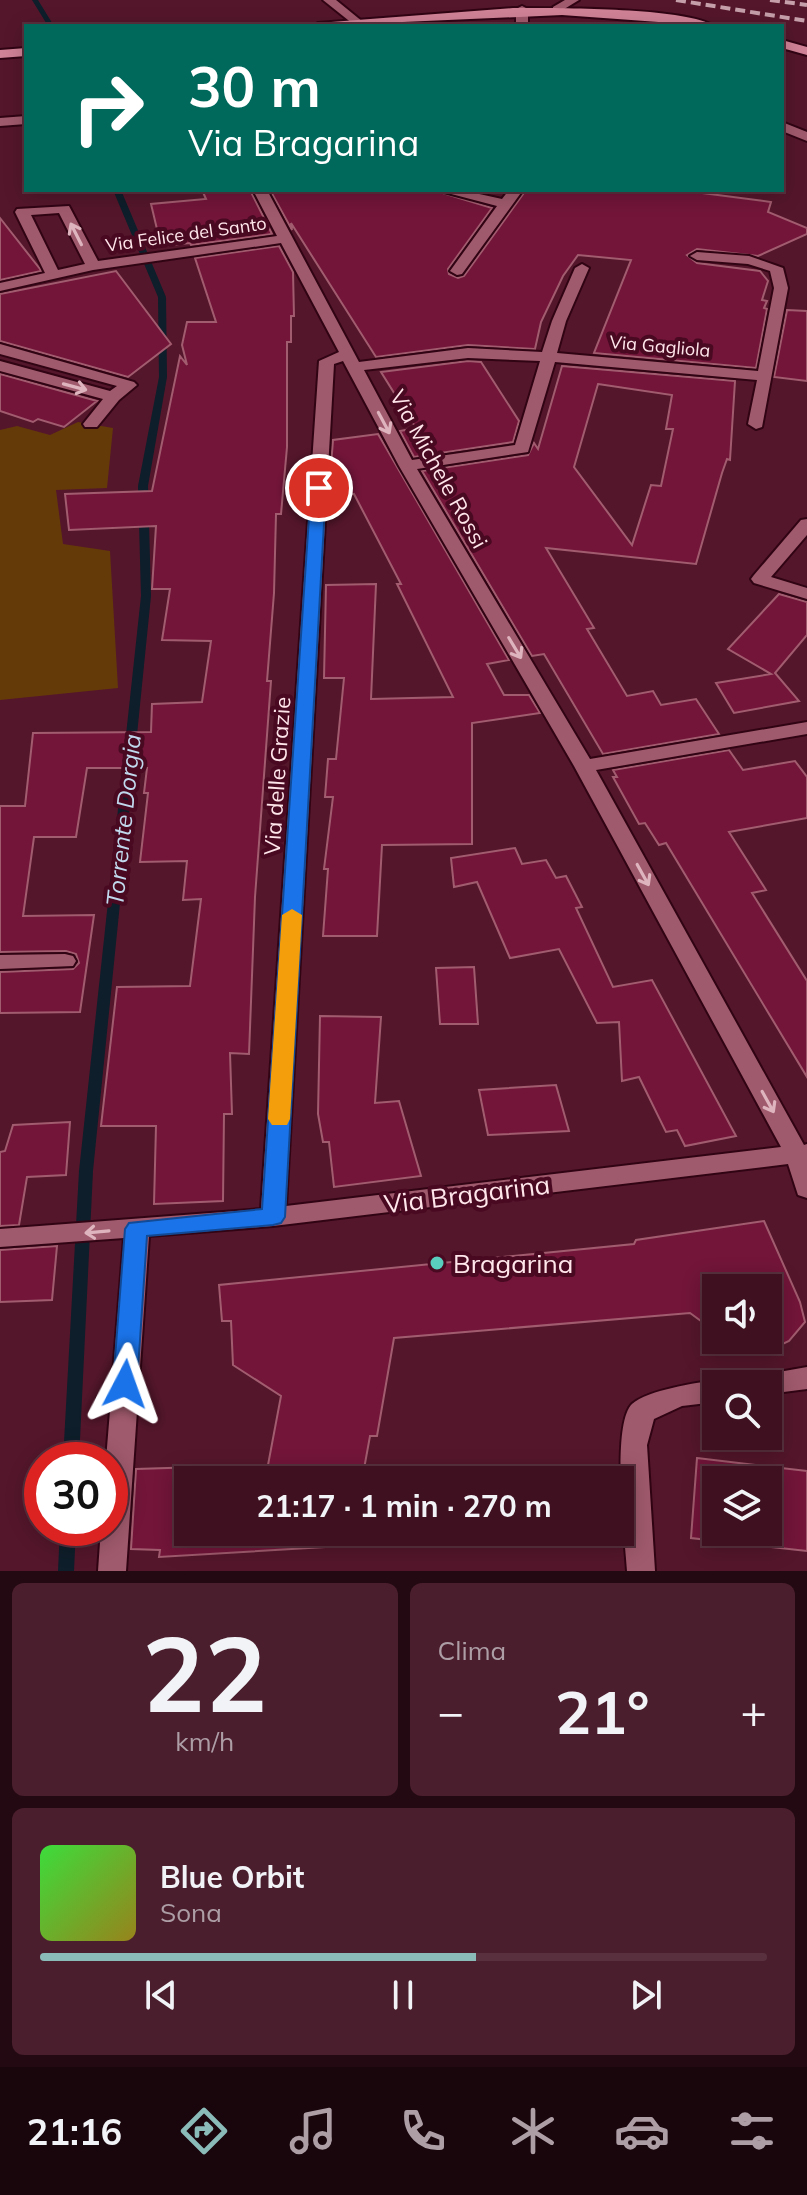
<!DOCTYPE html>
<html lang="it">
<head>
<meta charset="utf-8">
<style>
  :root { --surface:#3f1020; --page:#4a1e2d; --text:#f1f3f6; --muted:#ad9da5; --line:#58303e; --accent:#8bbbb9 }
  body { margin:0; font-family:Mulish,sans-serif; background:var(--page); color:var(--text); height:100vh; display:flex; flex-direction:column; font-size:30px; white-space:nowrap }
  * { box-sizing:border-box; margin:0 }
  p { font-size:26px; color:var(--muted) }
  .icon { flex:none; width:44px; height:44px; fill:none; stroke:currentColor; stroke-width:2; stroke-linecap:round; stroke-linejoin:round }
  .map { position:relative; height:1571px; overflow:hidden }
  .sheet { display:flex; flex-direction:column; gap:12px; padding:12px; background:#230912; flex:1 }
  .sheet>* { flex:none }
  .top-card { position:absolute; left:24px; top:24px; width:760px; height:168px; border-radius:0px; box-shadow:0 4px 20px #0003,0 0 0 2px var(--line); background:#00695c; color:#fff; overflow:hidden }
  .buttons { position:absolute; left:702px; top:1274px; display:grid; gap:16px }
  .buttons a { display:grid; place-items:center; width:80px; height:80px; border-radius:0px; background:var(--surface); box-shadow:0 4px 20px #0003,0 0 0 2px var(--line); font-size:40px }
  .speed { position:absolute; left:24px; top:1442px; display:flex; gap:16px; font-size:40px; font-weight:700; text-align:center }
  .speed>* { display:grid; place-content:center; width:104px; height:104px; border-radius:50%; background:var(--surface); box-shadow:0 4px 20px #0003,0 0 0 2px var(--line); line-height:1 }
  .speed .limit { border:12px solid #d22; background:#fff; color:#111 }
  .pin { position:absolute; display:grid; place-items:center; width:68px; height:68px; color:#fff; margin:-34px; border:4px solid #fff; border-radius:50%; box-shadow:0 2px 8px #0007 }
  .me { position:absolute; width:88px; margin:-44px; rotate:4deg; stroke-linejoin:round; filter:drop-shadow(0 0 6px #0008) }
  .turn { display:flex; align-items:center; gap:28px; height:168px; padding:0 32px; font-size:36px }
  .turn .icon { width:104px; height:104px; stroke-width:2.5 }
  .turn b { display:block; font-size:56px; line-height:68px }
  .big { font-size:60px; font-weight:700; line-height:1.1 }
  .sheet .widget { flex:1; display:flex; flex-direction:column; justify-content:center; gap:12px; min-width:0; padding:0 28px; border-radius:12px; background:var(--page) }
  .sheet .dial { align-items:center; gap:0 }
  .dial b { font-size:104px; line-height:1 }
  .song { display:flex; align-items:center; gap:24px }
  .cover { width:96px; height:96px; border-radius:12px; background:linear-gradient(135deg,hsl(120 70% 55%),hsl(50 70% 35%)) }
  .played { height:8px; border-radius:4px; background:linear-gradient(90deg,var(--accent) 60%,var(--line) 60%) }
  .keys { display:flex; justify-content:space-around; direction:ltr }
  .heat { display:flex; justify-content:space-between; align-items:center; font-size:44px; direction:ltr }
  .sheet .tiles { flex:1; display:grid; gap:12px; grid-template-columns:1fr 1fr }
  .widget:last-child { grid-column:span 2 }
  .trip { position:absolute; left:174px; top:1466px; width:460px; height:80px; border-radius:0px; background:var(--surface); box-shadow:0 4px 20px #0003,0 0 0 2px var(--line); font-weight:700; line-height:80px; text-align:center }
  .menu { display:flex; height:128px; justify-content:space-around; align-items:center; background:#19060d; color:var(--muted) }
  .menu .icon { width:56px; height:56px }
  .menu .selected { color:var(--accent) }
  .menu b { font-size:36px; color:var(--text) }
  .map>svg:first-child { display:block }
  .green { fill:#653a09 }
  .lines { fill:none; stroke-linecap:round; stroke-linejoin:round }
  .stream { fill:#0e1e2a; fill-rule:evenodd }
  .building { fill:#721539; stroke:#a25c6f; stroke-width:2; fill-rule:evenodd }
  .lane-casing { stroke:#310414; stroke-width:4 }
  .street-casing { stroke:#310414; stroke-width:4 }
  .primary-casing { stroke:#310414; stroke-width:4 }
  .lane { fill:#a05a6d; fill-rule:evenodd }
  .street { fill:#a05a6d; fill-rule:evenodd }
  .primary { fill:#d08296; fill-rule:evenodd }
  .rail { stroke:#c59faa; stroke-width:4; stroke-dasharray:10 5; stroke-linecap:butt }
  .oneway { stroke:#deb5bf }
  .route { fill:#1a73e8; stroke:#114b97; stroke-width:2 }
  .slow { fill:#f59e0b }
  .poi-dot { fill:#59cebe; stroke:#480921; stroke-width:3 }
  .labels { text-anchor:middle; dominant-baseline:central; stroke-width:8; stroke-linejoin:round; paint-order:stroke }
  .far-street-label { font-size:18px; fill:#ffe6eb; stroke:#480921 }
  .street-label { font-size:22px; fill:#ffe6eb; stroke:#480921 }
  .water-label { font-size:24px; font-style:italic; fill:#c1d9ed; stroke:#480921 }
  .near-street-label { font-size:26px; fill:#ffe6eb; stroke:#480921 }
  .near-poi-label { font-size:26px; fill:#ffe6eb; stroke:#480921; text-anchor:start }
</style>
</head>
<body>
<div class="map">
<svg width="807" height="1571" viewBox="0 0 807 1571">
  <rect width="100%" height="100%" fill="#54162b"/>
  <!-- green -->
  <path class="green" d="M78,422L113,428L107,488L56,490L63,544L110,551L118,688L0,700V430L17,426L50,435Z"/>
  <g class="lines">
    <!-- stream -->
    <path class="stream" d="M32,0H38L54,26H48Z
      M113,190H121L166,297L167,377L148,486L151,596L93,1171L79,1460H63L79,1171L141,596L138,486L159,377L158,297Z
      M60,1528H76L74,1571H58Z"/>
  </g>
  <!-- building -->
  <path class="building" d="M202,190H250L272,234L191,245L190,243L161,246L151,204L206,199Z
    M270,190H433L492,208L448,269L449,274L458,278L464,276L526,190H679L771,202L768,212L807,228V234L758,256L697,249L687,255L697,263L760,271L768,281L762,300L767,301L764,308L767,309L756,368L594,353L631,260L578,255L563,276L541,322L535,349L468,345L376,357L291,223L292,230Z
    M0,218L40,269L41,271L0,280Z
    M279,246L293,272L294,316H291V342H287V447L281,514H276L274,593L267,681H271L255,897L249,1054L230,1053L232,1114H224L223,1201L154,1204L156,1126H101L117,987L190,986L201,899L183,900L187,861L140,862L148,793H144L147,768H87L76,837H34L23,916L94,915L80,1012L0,1013V972L73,969L79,963L76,954L66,951L0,952V806H25L33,733L151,732L152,704L202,702L211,641L162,640L170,589H152L156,526L69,530L65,494L152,491L180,356L187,365L182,345L187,322H216L195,258Z
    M116,271L171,344L128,377L0,341V294Z
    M787,310L807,311V381L774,377Z
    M468,361L481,362L519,421L513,442L414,457L400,431L416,428L381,372Z
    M562,366L735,381L730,460L727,459L722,473L696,564L546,548L594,628L587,629L627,696L653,691L661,705L696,699L719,734L603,754L544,654L532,656L422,471L528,455L534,443L538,449ZM598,384L672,395L666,429H673L661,486L651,485L632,545L574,467Z
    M0,374L97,401L64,427L38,419L33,422L0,411Z
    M378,434L509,660L487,664L504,695H529L540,713L472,723V844L382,845L377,936H323L328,869H324L333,797H325L328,759H336L344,678H324L326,585L376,584L371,699L453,697L397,584H401L354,494L349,495L331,466L333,440Z
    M779,594L807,602V635L775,673L799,701L734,713L716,683L771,674L728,649Z
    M729,750L743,770L795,761L807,777V818L729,832L766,890L752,893L807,981V1077L666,843L659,845L645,823L639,824L613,777H617L613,770Z
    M515,848L522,864L546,860L556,878L566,876L582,907L576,908L613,987L652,980L736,1136L685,1146L677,1130L666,1132L639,1077L622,1081L619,1022L597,1023L559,949L510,958L477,882L454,887L451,858Z
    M474,967L478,1024H440L436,968Z
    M320,1016L381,1017L375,1103L399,1101L421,1176L334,1187L329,1142H323L318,1114Z
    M556,1085L569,1131L488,1135L479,1090Z
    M70,1122L66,1175L27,1177L19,1225L0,1226V1152L5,1151L13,1125Z
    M764,1221L800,1302L805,1322L789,1341L772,1349H750L726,1340H768V1288H716V1332L690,1313L394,1338L377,1436H370L362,1480H188V1532H346L342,1546L159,1557L160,1550L131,1549L136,1469L268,1465L281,1396L233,1365L231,1321H222L219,1285L634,1244L636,1240Z
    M57,1246L52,1300L0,1302V1250Z
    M697,1458L807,1471V1551L691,1538ZM716,1480H768V1532H716Z"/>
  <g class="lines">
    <!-- lane casing -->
    <g class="lane-casing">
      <path id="lane" d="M323,0H336L363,22L353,24Z
        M565,0H579L561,11H553V7Z
        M807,1367V1389L768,1394V1384H753L757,1376Z
        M716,1380L726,1384H716V1402L682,1406L654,1419L647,1445L655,1571H627C625,1540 611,1425 632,1404C648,1390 695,1383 716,1380Z"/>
    </g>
    <!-- street casing -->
    <g class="street-casing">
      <path id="street" d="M522,6L528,9V26H516V9Z
        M26,116V124L0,126V118Z
        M782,122L807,132V141L782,131Z
        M253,190H267L359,362L468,348L542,352L552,321L575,268L582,264L589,268L566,321L557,353L758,371L774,288L770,271L748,264L697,260L690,256L697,252L749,256L783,268L788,288L762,427L756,429L748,424L757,380L555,362L528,452L417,469L590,759L807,722V734L596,770L804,1145L807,1144V1198L798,1195L788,1164L273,1226L149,1236L126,1571H98L101,1528H110V1460H106L124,1238L0,1247V1229L261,1209L319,361L339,352L281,243L93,270L0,291V283L45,273L15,212L17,209L69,206L98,261L277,236ZM59,213L85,264L58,270L31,215ZM468,358L540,361L515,445L412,460L364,370ZM343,361L399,466L574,766L781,1147L286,1206L334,364Z
        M436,190H461L502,199L509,190H523L462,274L457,275L450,271L497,206Z
        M0,344L134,382L137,385L119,400L97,427H85L83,424L103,399L0,371V361L110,391L117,386L0,354Z
        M807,519V535L771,577L807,588V599L754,583L751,579L754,575L801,520Z
        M65,954L73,956L76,961L73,966L0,969V955Z"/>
    </g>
    <!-- primary casing -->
    <g class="primary-casing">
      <path id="primary" d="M513,8C553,8 685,7 714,26L562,15L312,26L318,23Z
        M782,40L807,47V55L782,48Z
        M26,48V56L0,58V50Z"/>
    </g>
    <!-- lane -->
    <use href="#lane" class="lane"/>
    <!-- street -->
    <use href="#street" class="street"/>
    <!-- primary -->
    <use href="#primary" class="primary"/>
    <!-- rail -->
    <path class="rail" d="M676,0L807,21
      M770,0L807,5"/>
  </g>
  <!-- one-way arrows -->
  <defs><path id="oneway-shaft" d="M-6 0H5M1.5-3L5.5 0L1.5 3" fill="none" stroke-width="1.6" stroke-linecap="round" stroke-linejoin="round" transform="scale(2)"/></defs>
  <g class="oneway">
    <use href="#oneway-shaft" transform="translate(76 234) rotate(-117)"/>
    <use href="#oneway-shaft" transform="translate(75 387) rotate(15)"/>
    <use href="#oneway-shaft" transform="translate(384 423) rotate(62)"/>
    <use href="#oneway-shaft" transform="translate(515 648) rotate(59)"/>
    <use href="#oneway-shaft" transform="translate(643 875) rotate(61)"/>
    <use href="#oneway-shaft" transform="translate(768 1102) rotate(61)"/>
    <use href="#oneway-shaft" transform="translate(97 1232) rotate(175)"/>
  </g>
  <!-- route -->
  <path class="route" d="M319,483L326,488L285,1217L281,1223L273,1225L147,1236L137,1384L134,1391L125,1394L117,1391L113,1384L125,1229L129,1223L262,1209L311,488Z"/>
  <!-- slow -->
  <path class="slow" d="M292,909L302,915L290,1119L287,1125H272L268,1119L282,915Z"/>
  <!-- markers -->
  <circle class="poi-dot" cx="437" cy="1263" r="8"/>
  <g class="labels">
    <!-- far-street labels -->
    <g class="far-street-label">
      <text transform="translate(186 234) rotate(-8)">Via Felice del Santo</text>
      <text transform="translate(660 346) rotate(5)">Via Gagliola</text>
    </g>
    <!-- street labels -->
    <g class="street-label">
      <text transform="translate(439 469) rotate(61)">Via Michele Rossi</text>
      <text transform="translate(277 776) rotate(-86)">Via delle Grazie</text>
    </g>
    <!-- water labels -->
    <g class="water-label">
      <text transform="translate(123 820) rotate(-84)">Torrente Dorgia</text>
    </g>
    <!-- near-street labels -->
    <g class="near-street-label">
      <text transform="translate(467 1194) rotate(-7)">Via Bragarina</text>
    </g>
    <!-- near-poi labels -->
    <g class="near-poi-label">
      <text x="453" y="1263">Bragarina</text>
    </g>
  </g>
</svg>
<div class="buttons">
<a><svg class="icon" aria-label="sound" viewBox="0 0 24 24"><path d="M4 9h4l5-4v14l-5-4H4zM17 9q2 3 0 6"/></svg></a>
<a><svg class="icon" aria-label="search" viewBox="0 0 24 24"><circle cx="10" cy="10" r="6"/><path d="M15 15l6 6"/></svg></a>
<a><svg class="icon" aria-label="layers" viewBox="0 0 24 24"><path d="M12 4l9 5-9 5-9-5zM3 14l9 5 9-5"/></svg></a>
</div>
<div class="speed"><div class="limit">30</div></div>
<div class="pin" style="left:319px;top:488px;background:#d93025"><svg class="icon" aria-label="arrive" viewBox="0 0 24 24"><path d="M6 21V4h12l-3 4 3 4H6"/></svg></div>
<svg class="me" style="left:125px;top:1384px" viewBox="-20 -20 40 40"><path d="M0-17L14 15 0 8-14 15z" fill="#1a73e8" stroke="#fff" stroke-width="4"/></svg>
<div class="trip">21:17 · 1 min · 270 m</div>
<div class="top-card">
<div class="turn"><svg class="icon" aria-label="right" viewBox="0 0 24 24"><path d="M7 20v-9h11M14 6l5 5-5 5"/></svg><div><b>30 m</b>Via Bragarina</div></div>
</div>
</div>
<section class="sheet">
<div class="tiles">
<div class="widget dial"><b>22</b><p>km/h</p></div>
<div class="widget"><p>Clima</p>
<div class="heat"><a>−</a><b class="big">21°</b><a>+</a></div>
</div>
<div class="widget">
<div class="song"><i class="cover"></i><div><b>Blue Orbit</b><p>Sona</p></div></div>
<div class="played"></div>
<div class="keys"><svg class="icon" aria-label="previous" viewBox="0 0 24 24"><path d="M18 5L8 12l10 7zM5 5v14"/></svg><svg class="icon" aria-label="pause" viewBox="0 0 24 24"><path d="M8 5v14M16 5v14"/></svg><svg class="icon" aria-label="next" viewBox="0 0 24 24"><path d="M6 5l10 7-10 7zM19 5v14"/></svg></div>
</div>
</div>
</section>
<nav class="menu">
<b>21:16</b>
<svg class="icon selected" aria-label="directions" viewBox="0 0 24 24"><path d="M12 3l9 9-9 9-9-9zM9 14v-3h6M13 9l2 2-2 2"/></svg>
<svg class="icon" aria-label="music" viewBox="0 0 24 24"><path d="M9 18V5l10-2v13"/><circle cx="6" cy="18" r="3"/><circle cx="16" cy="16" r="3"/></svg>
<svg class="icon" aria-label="phone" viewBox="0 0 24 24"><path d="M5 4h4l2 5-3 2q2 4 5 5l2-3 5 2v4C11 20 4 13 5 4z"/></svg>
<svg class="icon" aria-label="climate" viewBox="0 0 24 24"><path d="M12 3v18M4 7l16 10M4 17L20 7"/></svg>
<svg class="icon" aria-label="car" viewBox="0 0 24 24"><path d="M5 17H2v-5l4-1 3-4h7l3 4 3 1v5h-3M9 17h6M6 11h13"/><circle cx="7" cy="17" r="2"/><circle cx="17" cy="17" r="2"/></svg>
<svg class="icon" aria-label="filters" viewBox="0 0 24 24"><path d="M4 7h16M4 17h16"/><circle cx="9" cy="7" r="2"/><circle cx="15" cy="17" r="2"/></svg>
</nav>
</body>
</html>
